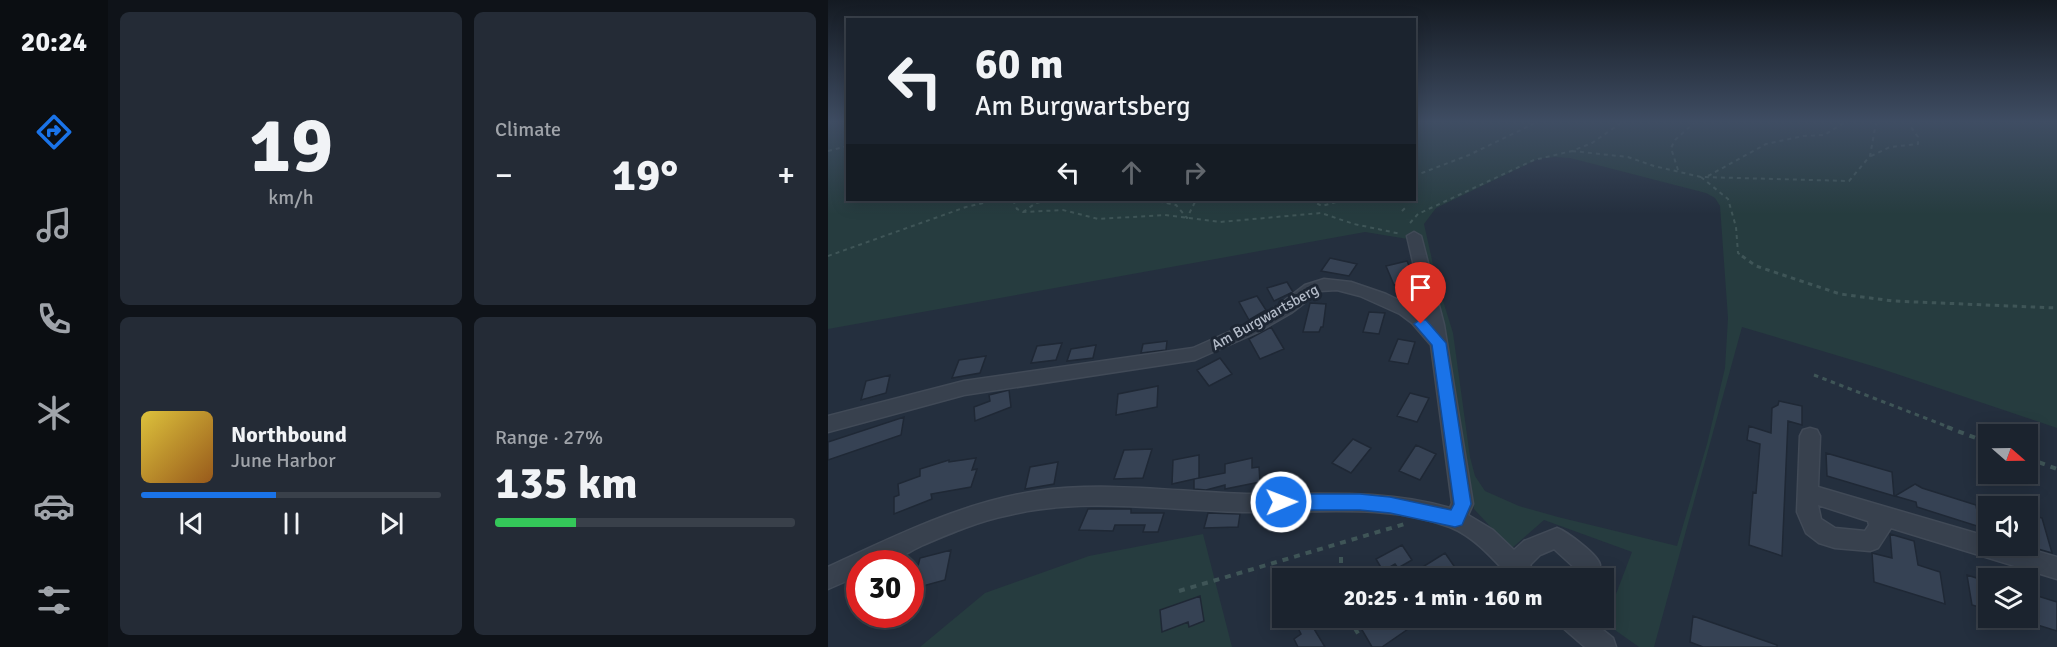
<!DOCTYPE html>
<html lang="en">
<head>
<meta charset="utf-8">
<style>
  :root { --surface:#1b232e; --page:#242b36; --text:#f1f3f6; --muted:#a0a4aa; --line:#39404a; --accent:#1a73e8 }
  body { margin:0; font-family:Signika,sans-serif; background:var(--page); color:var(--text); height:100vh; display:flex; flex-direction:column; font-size:22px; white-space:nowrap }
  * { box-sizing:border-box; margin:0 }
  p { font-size:20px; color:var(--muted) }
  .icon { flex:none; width:33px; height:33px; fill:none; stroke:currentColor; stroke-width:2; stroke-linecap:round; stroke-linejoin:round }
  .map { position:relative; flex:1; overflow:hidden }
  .drawer { display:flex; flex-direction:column; gap:12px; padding:12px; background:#0f1319; width:720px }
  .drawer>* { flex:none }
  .top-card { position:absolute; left:18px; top:18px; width:570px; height:183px; border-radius:0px; box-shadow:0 3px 15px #0003,0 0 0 2px var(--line); background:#1b232e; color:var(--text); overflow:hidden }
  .needle { width:39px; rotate:110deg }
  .tools { position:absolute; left:1150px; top:424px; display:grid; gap:12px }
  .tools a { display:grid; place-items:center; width:60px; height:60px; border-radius:0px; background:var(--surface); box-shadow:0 3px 15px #0003,0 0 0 2px var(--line); font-size:30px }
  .speed { position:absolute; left:18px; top:550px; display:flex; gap:12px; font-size:30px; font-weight:700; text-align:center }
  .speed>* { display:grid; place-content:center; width:78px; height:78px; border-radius:50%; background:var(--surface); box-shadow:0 3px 15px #0003,0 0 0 2px var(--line); line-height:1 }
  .speed .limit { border:9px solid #d22; background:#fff; color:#111 }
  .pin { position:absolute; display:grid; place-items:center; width:51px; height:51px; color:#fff; margin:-62px -26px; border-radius:50% 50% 50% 0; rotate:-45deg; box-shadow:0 0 6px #0007 }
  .pin .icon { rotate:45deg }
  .me { position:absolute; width:66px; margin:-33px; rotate:89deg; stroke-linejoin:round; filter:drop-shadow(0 0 4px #0008) }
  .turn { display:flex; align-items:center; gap:21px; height:126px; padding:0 30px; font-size:27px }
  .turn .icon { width:78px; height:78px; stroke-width:2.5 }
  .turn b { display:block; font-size:42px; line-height:51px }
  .lanes { display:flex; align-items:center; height:57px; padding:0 30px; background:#0003; justify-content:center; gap:30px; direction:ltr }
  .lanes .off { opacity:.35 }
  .big { font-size:45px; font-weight:800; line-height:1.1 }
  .drawer .card { flex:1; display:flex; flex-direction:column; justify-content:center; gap:9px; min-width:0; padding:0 21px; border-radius:9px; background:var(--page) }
  .drawer .dial { align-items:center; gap:0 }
  .dial b { font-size:78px; line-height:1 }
  .song { display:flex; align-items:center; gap:18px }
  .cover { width:72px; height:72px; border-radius:9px; background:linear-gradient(135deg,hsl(50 70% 55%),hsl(30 70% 35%)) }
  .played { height:6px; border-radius:3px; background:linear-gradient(90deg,var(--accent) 45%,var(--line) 45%) }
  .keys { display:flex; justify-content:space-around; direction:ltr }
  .heat { display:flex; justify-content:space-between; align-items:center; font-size:33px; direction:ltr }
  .charge { height:9px; border-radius:4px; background:linear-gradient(90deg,#34c759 27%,var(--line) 0) }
  .drawer .tiles { flex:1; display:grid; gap:12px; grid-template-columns:repeat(2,1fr) }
  .trip { position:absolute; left:444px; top:568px; width:342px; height:60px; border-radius:0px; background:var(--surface); box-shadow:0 3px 15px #0003,0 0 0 2px var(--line); font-weight:800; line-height:60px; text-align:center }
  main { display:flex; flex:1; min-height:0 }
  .tab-bar { display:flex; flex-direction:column; width:108px; justify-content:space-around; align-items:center; background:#0b0e12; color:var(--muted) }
  .tab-bar .icon { width:42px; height:42px }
  .tab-bar .on { color:var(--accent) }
  .tab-bar b { font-size:27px; color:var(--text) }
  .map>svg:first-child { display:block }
  .green { fill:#263c3f; fill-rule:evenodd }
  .building { fill:#364254; stroke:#1f2835; stroke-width:1.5 }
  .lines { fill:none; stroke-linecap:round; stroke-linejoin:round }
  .minor-casing { stroke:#414a57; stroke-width:3 }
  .path-far2 { stroke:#3f5557; stroke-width:2; stroke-dasharray:4 4; stroke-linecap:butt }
  .path-far1 { stroke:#3f5557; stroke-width:3; stroke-dasharray:4.5 4.5; stroke-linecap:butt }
  .path { stroke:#3f5557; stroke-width:4; stroke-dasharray:6 6; stroke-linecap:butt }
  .minor { fill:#38414e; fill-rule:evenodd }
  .route { fill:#1a73e8; stroke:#114b97; stroke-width:1.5 }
  .labels { text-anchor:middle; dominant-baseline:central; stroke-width:6; stroke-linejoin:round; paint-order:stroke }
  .street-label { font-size:15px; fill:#b4bcc9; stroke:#1d2633 }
</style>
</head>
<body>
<main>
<nav class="tab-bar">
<b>20:24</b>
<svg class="icon on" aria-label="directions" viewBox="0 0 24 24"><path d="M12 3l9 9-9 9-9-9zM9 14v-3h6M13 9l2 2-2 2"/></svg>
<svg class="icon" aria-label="music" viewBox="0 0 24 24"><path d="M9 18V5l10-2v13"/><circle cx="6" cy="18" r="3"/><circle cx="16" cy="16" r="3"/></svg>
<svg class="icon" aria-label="phone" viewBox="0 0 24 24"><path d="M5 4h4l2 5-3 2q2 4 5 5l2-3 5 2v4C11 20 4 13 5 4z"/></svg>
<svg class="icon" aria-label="climate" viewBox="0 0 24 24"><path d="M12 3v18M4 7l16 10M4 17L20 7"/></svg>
<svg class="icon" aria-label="car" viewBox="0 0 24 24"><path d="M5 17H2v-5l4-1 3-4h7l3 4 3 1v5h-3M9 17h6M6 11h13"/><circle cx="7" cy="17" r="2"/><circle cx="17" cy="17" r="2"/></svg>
<svg class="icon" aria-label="filters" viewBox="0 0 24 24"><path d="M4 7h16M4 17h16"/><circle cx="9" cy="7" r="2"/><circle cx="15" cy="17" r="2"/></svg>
</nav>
<section class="drawer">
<div class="tiles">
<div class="card dial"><b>19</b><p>km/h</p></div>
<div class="card"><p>Climate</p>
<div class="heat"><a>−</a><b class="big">19°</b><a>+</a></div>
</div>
<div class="card">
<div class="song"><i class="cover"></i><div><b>Northbound</b><p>June Harbor</p></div></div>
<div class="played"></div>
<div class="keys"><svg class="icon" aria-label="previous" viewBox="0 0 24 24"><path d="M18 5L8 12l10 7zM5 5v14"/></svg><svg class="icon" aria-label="pause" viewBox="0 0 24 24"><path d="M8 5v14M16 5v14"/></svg><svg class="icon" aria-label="next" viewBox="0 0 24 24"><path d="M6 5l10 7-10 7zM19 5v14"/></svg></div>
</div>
<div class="card"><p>Range · 27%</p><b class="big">135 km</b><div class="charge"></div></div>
</div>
</section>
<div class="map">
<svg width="1229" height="647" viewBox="0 0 1229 647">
  <rect width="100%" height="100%" fill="#242f3e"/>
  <!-- green -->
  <path class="green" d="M0,123H19L20,200H586L587,123H1229V428L1051,368L914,327L826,647H811L777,623L804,552L716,520L683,549L646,509L615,326L592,241L537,232L0,329ZM727,157L742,158L878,193L887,198L892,206L900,318L897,368L879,444L849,546L730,517L691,506L657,491L647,476L642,457L625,333L608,278L596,224L608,208L710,159Z
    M375,534L404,647H92L157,593L261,556Z"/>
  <!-- building -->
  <path class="building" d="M502,258L529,264L521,276L493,271Z
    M579,261L587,280L566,285L558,266Z
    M459,282L465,292L446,301L439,288Z
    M429,296L438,310L421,320L411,302Z
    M482,303L498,304L495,327H493L491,332H475Z
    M541,312L557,313L551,334L535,332Z
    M443,327L456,349L432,359L421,339Z
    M570,339L587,342L580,364L561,361Z
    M339,341L338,350L313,353L315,344Z
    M234,343L228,360L203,363L209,346Z
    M268,345L265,358L239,361L243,349Z
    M158,356L152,373L124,378L131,360Z
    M392,358L404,374L381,386L369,370Z
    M62,375L58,393L33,400L38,381Z
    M330,386L329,407L288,415L290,394Z
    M181,390L183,407L147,421L146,407L162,401L161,395Z
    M582,393L601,398L589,422L569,416Z
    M951,401L974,406V425L960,421L954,556L921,545L925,492L928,493L932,444L919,440L921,426L943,433L944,408L950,405Z
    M76,417L73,435L0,460V442Z
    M525,439L543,448L523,473L504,463Z
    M588,445L608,454L592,480L571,471Z
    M324,449L315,478L286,479L296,450Z
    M998,453L1064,472L1066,496L999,476Z
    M371,455V478L344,484L345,460Z
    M148,458L144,470L149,469L143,487L103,494L104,499L66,514V497L71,495L70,484L92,476V469L121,460V462Z
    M424,458V468L431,467L432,482L397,489V485L378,490L366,489V479L397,473V464Z
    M230,462L226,484L197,489L202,467Z
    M1087,484L1094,488L1148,505L1152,527L1089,507L1088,502L1067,496Z
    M260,509H303V513H336L330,532H315L317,525H287L285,531L251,530Z
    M380,513L412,514L410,527L376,528Z
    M1200,514L1214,518L1224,553L1200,546Z
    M1062,534L1086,541L1090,565L1112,572L1117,604L1046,582L1044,553L1064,558Z
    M574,545L584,560L570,568L567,564L555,571L548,559Z
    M123,550L117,580L84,589L92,558Z
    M617,553L635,579H600L593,568Z
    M1139,575L1161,582V610L1144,605Z
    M1200,593L1229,602V631L1200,622Z
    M372,596L376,621L361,627L360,622L334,632L332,610Z
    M865,616L949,645V647H875L862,642Z
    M481,618H502L486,629L497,647H470L466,639L473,634L469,626Z
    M527,618H596L554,647H544Z"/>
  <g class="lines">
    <!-- minor casing -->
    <g class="minor-casing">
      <path id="minor" d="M586,232L593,236L616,325L645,504L640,515L665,530L686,550L696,541L729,528C738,531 771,555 772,565C772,569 770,575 768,579H746L749,570L726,549L712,555L702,565L711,579H684C666,560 647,537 622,527C558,503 487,513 420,512C340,511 259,496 181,515C151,521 123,533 95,545C82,551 68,561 54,564C47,565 38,564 32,564V575L0,589V567C67,536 135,502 209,491C278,481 349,492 418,494C487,495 555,488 622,508L624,503L603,345L584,323L572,314L532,296L509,290L492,291L463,313L430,332L367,360L136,395L0,432V416L136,381L365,348L419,324L451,305L477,285L496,279L523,282L558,294L583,306L598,318L579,236Z
        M982,428L989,430L992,436L990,487L1161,537V546H1191L1229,557V579L1063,528L1050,548L1042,551L1007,548L991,543L978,533L969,512L972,436L975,430ZM990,505L1040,521L1041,525L1037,531L1007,528L993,519Z
        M729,618H760L785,638L788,647H757L733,626Z"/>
    </g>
    <!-- path-far2 -->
    <path class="path-far2" d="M0,151L20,146
      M744,151L800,157L826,166L873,177L1021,181L1042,156L1048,123
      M1043,156L1062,147L1090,144V137L1080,123
      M850,170L843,148L847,140L866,123
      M586,176L641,155L707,123
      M880,176L938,144L975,136L996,135L1016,123
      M873,177L900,199L908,227L910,253L916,257
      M185,200L189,209L195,212L235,210L270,219L337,215L392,222L493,213L526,224L573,234
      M323,200L348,205L359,218L368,200
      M482,200L494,206L515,200
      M574,211L577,208
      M195,212L208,203L220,200
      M582,223L590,214L706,160L744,151L764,143L793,123
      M0,256L138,207L168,200"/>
    <!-- path-far1 -->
    <path class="path-far1" d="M914,256L928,266L1012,294L1065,301L1229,308
      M986,375L1123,428"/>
    <!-- path -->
    <path class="path" d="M1119,427L1161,443
      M1200,458L1229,469
      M513,557V579
      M558,566L557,572L563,579
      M351,591L580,523
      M521,618L532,637"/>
    <!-- minor -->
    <use href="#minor" class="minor"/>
  </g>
  <!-- sky -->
  <linearGradient id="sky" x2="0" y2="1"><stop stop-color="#141a22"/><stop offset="0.57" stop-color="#3f4d63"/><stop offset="1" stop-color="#3f4d63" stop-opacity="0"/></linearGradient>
  <rect width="1229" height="214" fill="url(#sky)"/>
  <!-- route -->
  <path class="route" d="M593,319L598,320L618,343L643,504L634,525L627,527L562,513L532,510H453L447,507L444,502L447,496L453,494H532L562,497L623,510L626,504L604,345L586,324Z"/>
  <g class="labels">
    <!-- street labels -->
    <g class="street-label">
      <text transform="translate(437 317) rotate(-29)">Am Burgwartsberg</text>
    </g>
  </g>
</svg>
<div class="tools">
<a><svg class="needle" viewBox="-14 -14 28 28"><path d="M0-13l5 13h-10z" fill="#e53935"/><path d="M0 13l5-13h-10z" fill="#a0a4aa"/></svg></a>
<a><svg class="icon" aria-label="sound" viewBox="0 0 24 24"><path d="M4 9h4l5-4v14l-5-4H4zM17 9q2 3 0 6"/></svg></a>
<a><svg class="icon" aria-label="layers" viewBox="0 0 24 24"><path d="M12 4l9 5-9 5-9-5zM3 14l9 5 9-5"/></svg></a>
</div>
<div class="speed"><div class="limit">30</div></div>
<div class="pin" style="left:593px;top:324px;background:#d93025"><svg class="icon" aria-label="arrive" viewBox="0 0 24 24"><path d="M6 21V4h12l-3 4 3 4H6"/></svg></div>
<svg class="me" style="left:453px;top:502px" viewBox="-20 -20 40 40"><circle r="17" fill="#1a73e8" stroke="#fff" stroke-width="3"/><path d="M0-11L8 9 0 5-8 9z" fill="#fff"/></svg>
<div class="trip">20:25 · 1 min · 160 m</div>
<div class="top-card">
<div class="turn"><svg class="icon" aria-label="left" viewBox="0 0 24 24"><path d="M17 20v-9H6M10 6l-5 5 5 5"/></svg><div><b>60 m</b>Am Burgwartsberg</div></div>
<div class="lanes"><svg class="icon" aria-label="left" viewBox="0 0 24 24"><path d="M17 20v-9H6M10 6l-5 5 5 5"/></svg><svg class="icon off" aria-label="ahead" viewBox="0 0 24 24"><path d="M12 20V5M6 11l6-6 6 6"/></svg><svg class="icon off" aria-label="right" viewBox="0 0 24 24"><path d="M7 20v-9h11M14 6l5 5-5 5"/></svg></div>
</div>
</div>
</main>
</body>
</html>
